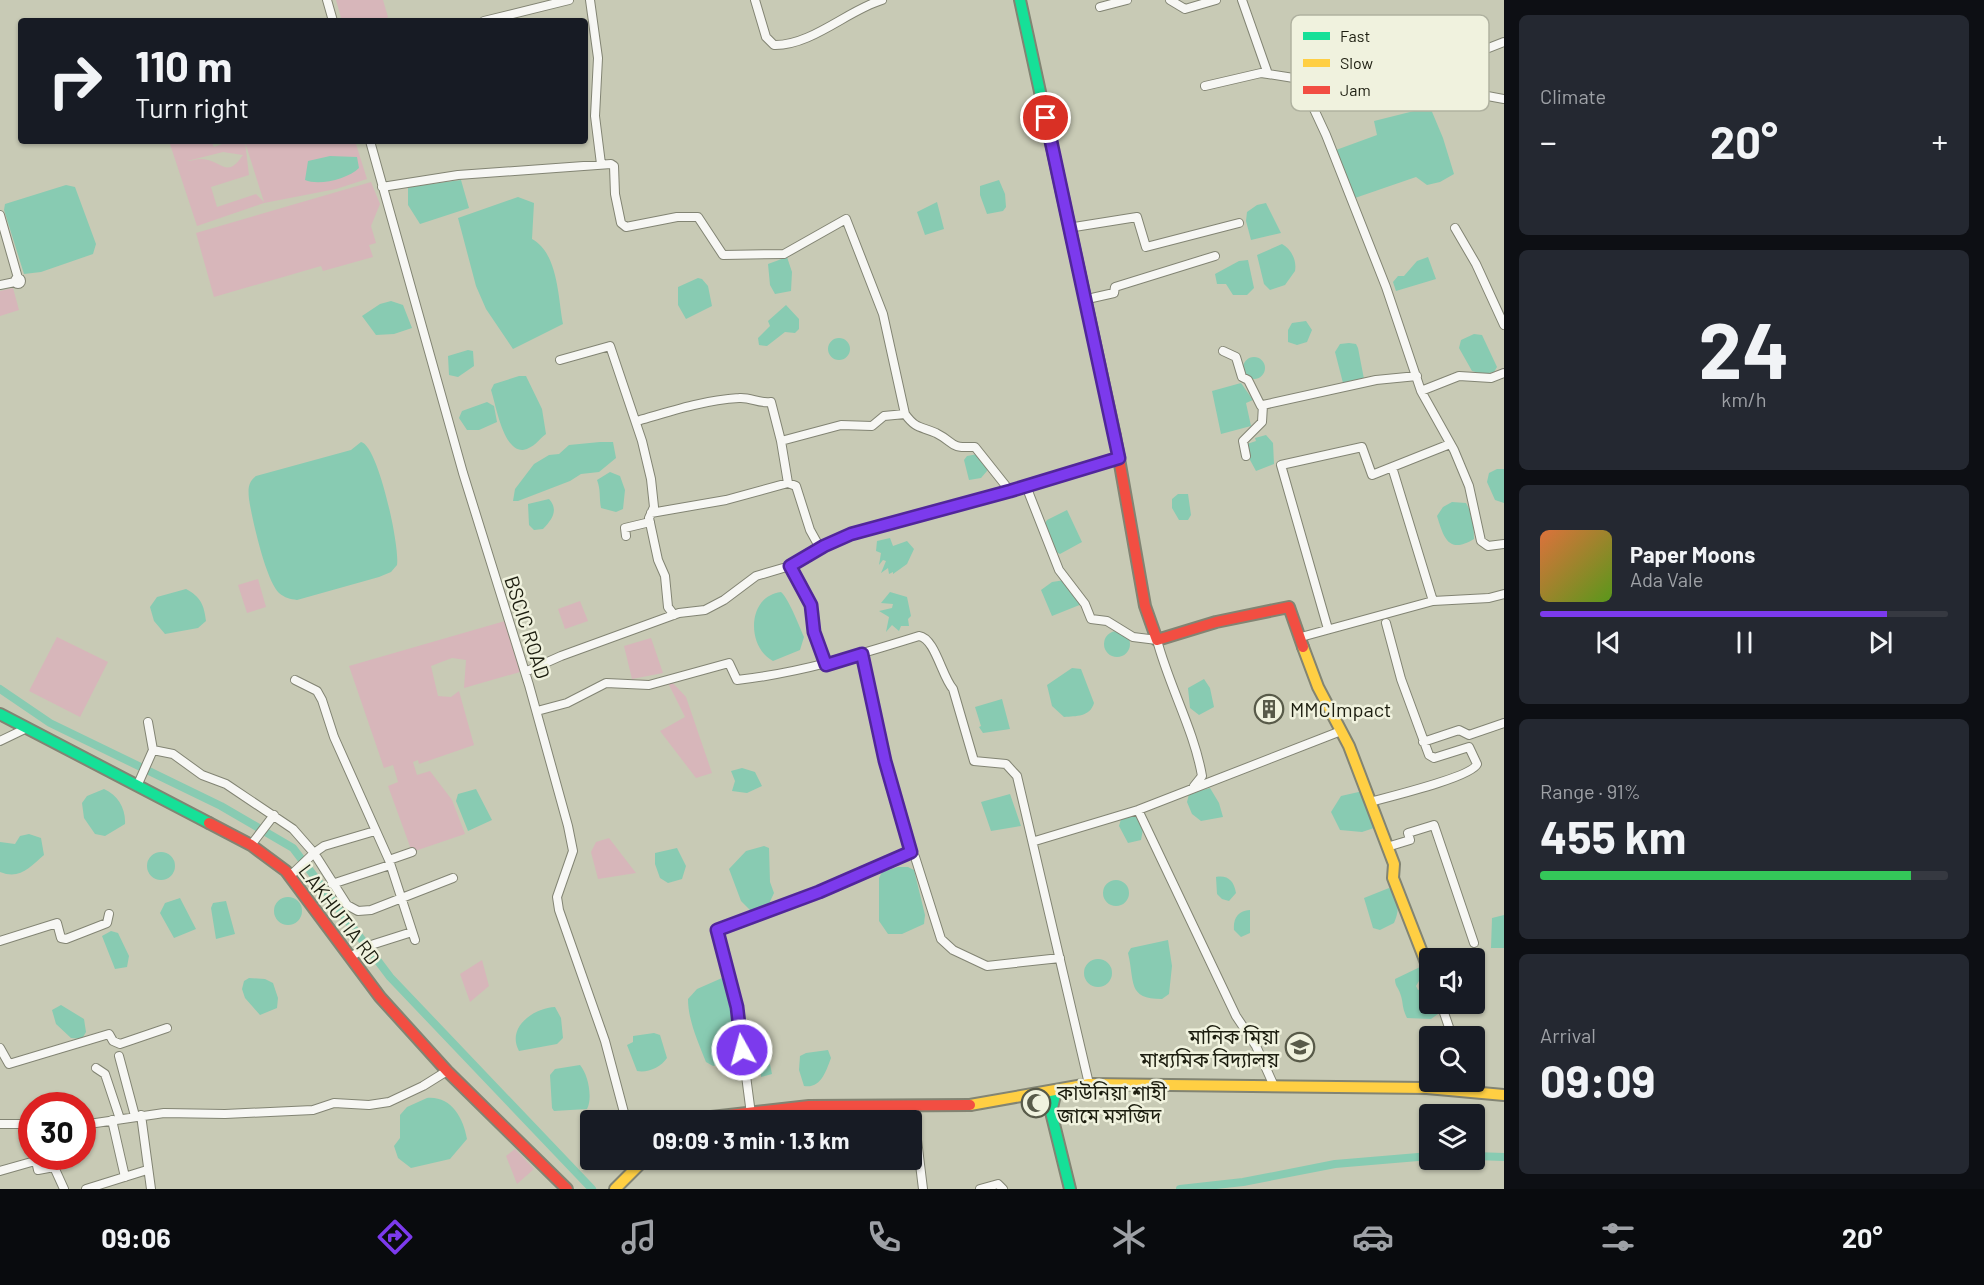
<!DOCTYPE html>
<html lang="en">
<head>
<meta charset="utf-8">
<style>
  :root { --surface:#171b24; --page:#242831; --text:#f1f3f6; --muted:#9ea1a6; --line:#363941; --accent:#7c3aed }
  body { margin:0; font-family:Barlow,"Noto Sans Bengali",sans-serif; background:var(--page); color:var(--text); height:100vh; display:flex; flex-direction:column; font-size:22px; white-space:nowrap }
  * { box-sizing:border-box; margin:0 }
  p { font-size:20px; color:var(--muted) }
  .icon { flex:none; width:33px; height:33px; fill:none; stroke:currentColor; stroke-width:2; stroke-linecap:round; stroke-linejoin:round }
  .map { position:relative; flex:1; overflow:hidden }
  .drawer { display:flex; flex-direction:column; gap:15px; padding:15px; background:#0d0f14; width:480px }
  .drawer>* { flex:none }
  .hud { position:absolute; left:18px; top:18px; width:570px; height:126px; border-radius:6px; box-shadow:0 2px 4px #0004; background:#171b24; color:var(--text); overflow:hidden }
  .controls { position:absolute; left:1419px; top:948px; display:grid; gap:12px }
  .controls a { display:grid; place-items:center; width:66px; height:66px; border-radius:6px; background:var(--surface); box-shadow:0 2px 4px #0004; font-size:30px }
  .speed { position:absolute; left:18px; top:1092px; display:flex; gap:12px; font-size:30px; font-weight:700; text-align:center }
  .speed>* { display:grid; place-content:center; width:78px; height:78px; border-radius:50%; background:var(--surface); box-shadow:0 2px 4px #0004; line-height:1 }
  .speed .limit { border:9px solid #d22; background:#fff; color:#111 }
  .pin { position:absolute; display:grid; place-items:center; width:51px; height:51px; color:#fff; margin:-26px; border:3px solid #fff; border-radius:50%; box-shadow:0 2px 6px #0007 }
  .me { position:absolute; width:66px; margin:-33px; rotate:353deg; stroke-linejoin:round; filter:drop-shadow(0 0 4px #0008) }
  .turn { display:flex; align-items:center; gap:21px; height:126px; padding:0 18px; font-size:27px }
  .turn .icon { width:78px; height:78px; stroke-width:2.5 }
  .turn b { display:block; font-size:42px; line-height:51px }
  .big { font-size:45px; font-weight:700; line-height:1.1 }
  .drawer .card { flex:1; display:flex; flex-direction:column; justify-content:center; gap:9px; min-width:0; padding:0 21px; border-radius:9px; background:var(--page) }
  .drawer .dial { align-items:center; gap:0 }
  .dial b { font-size:78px; line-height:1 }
  .song { display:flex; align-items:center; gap:18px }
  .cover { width:72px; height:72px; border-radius:9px; background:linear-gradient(135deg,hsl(20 70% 55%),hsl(90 70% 35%)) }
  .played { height:6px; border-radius:3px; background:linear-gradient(90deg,var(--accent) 85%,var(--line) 85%) }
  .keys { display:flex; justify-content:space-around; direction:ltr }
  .heat { display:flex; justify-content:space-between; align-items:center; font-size:33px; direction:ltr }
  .charge { height:9px; border-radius:4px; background:linear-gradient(90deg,#34c759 91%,var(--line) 0) }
  .trip { position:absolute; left:580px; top:1110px; width:342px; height:60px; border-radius:6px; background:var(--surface); box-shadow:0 2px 4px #0004; font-weight:700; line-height:60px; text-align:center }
  .menu { display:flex; height:96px; justify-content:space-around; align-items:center; background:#090b0e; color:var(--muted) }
  .menu .icon { width:42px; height:42px }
  .menu .selected { color:var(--accent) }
  .menu b { font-size:27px; color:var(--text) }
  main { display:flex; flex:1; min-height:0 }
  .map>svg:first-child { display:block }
  .green { fill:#d7b6ba; fill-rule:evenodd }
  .water { fill:#88cbb2 }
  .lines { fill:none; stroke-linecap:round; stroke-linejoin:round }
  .canal { stroke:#88cbb2; stroke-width:8 }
  .street-casing { stroke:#828473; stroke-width:10 }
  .fast-casing { stroke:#828473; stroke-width:14 }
  .slow-casing { stroke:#828473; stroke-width:14 }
  .jam-casing { stroke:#828473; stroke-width:14 }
  .street { stroke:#f7f7f4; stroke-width:8 }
  .fast { stroke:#16e098; stroke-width:10 }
  .slow { stroke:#ffcf43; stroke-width:10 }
  .jam { stroke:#f24e42; stroke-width:10 }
  .route-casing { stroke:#51269a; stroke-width:15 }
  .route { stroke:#7c3aed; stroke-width:10 }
  .labels { text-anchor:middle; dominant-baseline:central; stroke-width:5; stroke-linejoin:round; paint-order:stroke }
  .street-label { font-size:20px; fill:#1c1d0f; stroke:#f0f2de }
  .poi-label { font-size:20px; fill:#1c1d0f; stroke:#f0f2de; text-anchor:start }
  .key { fill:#f0f2de; stroke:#b0b2a0; stroke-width:1.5 }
  .key-label { font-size:16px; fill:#1c1d0f }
</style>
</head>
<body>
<main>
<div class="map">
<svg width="1504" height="1189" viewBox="0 0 1504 1189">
  <rect width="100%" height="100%" fill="#c8cab5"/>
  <!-- green -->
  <path class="green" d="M336,0H383L388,17L384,21H342Z
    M169,141H211L214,147L230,141H355L367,179L336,189L264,203L197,226ZM245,142L264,202L256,194L217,207L211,187L249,175ZM223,152L243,155C226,180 223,160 201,159C197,159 191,161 187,161Z
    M371,182L380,204L371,226L376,243L369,245L373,257L323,271L321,266L214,297L196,233Z
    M13,288L19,310L0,316V291Z
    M258,579L266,607L247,613L238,585Z
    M580,601L588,621L565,629L558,609Z
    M505,621L520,672L464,688L466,660L452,658L431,666L438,696L451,697L459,691L474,745L419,764L418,760L413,762L417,775L430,771L452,800L465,834L412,852L388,786L398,782L393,765L384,768L349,666Z
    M57,637L108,662L80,717L29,691Z
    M651,638L663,673L632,679L624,646Z
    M672,682L686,697L712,773L696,778L660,731L685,717L668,683Z
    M609,838L636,873L598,879L591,852L596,842Z
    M482,960L489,986L470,1002L460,974Z
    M515,1149L534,1169L517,1184L506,1156Z"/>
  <!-- water -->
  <path class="water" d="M1430,107L1443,138L1454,174L1440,182L1427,185L1416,177L1355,198L1336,150L1377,135L1374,121Z
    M330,156L357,157L359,168C348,179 319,186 305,180L308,161Z
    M461,180L469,208L420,224L408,205V187Z
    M999,180L1005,194L1006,207L1003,211L987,214L980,195V186Z
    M66,185L75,187L96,244L93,254L41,272L24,274L4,210L5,204Z
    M518,197L534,203L532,239C558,253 558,297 563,324L513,349L486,309L476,286L458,218Z
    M937,202L944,229L925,235L917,212Z
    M1266,203L1281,233L1251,240L1246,221L1247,212L1257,205Z
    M1282,244C1291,249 1297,260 1295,271L1285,285L1270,290L1264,284L1257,255Z
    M787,257L792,272L791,291L775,294L770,285L768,264Z
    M1428,257L1436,279L1396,291L1393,282L1398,276H1404L1417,261Z
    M1248,260L1254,288L1247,295H1233L1226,284H1217L1215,274L1239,261Z
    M698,278L702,279L708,286L712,306L686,319L678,305V287Z
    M391,301L403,305L412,328L394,334L376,335L362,316L380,304Z
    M786,305L799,319V329L795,333L785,332L767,346L759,345L758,338L770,326L768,321Z
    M1306,321L1312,330L1307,342L1297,345L1288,342V330L1292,323Z
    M1474,334L1482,335L1497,367L1494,372L1483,374L1472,371L1459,348L1461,340Z
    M828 349a11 11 0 1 1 22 0a11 11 0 1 1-22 0Z
    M1349,343L1356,344L1358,348L1364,379L1349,384L1343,383L1335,352L1340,344Z
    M468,350L473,351L474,366L458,377L449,375L448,356Z
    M1243 368a11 11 0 1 1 22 0a11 11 0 1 1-22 0Z
    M519,376H526L542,409L546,434C539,439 534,448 523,450C503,451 496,405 491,390L494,384Z
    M1241,383L1253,400L1246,403L1251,426L1221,434L1212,391Z
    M487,402L494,406L497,422L479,430H467L459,418L462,411Z
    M1266,435L1273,443L1274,464L1256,471L1250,460L1247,444L1256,441L1255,438Z
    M361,442C378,445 400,546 397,565L391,572L379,577L297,600C290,599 285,598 279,593C266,581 252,519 249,499C248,489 248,482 256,476L351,450Z
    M600,442H613L616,458L599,472L581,474L570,481L518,501H513L515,489L534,464L549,455L559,454L569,445Z
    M978,454L988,466L987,471L981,478L969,480L964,460L967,456Z
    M1497,469H1504V503L1495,500L1487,482L1489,473Z
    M610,472L620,476L625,490L623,509L616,512L601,508C599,498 601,490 597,480Z
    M1188,494L1191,515L1188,520H1179L1172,508V499L1178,494Z
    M549,499C559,510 552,520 543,529L534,530L529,525L528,504Z
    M1452,502L1466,503L1473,516L1474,539C1449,554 1444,539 1437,516L1443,507Z
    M1067,510L1082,542L1060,554L1056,552L1044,525L1047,520Z
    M890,538L893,546L907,541L914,549L907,564L893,574V572L889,574L888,568L881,573L886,561L883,560L879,565L881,553L876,551L877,541Z
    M1065,580L1082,604L1052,616L1041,590L1052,582Z
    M186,589C201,597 204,605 206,621L198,628L165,634L154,621L150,607L157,597Z
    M781,592C789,599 800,628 804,637L800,650L773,661C746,647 747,596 781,592Z
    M890,592L907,597L911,616L908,619L909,626H901L899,631L892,625L886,632L889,617L879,611L892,608L893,604L881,603Z
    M1104 644a13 13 0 1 1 26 0a13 13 0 1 1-26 0Z
    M1072,668L1081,669L1094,703C1090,717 1076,716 1064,717L1052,706L1047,685Z
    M1204,679L1210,688L1214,707L1199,715L1190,708L1188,688Z
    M1002,699L1010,729L983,733L979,727L981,726L975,707Z
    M742,768L755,772L762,786L747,793L732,791L735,781L731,771Z
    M1210,788L1219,803L1223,817L1201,821L1192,814L1187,802L1189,794Z
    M104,789C118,795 126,809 125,824L105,836L95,834L84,818L82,803L87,796Z
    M476,789L492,820L468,831L456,801L458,794Z
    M1363,791L1374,828L1362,832L1340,830L1331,812L1341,796Z
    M1010,794L1021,826L991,831L981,802Z
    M1128,815L1136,816L1143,829L1141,840L1128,843L1119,826L1122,816Z
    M29,834L41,838L44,855C30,867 20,880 0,872V842L15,844L20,836Z
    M764,846L769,848L770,882L774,893L767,908L753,913L741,901L729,869L746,851Z
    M677,848L686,866L682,879L668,883L660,878L655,864V853Z
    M147 866a14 14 0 1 1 28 0a14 14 0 1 1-28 0Z
    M898,867H908L914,870L925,915L924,924L902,934H888L879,921V878L882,872Z
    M1216,877C1228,875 1234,881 1236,893L1229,901L1222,899L1217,894Z
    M1103 893a13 13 0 1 1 26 0a13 13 0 1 1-26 0Z
    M1389,888C1399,898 1400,910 1394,923L1380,930L1373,928L1364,898Z
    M274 911a14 14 0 1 1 28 0a14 14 0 1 1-28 0Z
    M180,898L196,929L174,938L160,913L165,903Z
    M226,901L235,934L216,939L211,908L213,903Z
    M1250,910V933L1241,937L1234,930C1233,918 1238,911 1250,910Z
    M1504,915V948H1491L1492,918Z
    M111,931L118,933L129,956L127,967L115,969L102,936Z
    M1168,940L1172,966L1169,994L1162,999C1127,999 1135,982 1128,953L1131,948Z
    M1084 973a14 14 0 1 1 28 0a14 14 0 1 1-28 0Z
    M1420,967L1422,976L1416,986L1418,990L1426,988L1429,992L1430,1004L1437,1007L1438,1014L1431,1019L1407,1018C1401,1005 1404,1004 1400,993C1398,987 1395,986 1395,979Z
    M249,978L265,979L273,983L278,998L277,1008L260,1015L245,998L242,989L244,981Z
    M722,978L733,1018L738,1061L713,1066L706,1062C698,1042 688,1020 688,999L697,989Z
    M61,1005L84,1019L86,1032L82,1039L71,1038L56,1024L52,1010Z
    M555,1007L561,1018L563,1038L557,1044L519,1051C506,1027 534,1008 555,1007Z
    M654,1033L660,1035L667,1058C661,1067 648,1073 637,1071L627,1045L633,1042V1036Z
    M764,1035L772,1074L761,1077V1068L755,1058L757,1055L748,1052L746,1037Z
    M828,1050L831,1058C826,1071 821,1089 804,1086L799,1070L800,1056L806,1053Z
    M580,1065C588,1074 593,1098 587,1109L554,1111L552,1108L550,1075L555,1069Z
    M427,1098C451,1096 463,1117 467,1139L450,1159L411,1168L398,1158L394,1146L400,1138V1115L407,1107Z"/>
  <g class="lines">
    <!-- canal -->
    <path class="canal" d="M0,689L50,723L221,806L293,848L390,977L592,1189
      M1474,1156L1504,1157
      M1180,1189L1243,1182L1335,1164L1430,1156"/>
    <!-- street casing -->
    <g class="street-casing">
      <path id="street" d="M327,0L333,21
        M590,0L598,58L595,116L601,164
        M755,0L766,37L774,45C811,46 848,10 882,0
        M1170,0L1185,9L1216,0
        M1242,0L1268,74L1300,79L1326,135L1386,287L1421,391L1454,450L1469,486L1481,541L1488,546L1504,544
        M1100,7L1127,0
        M484,21L569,0
        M1449,67L1463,58L1504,42
        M1301,81L1373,56L1385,48L1427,30L1466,92L1504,99
        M1205,86L1261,73L1268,74
        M370,141L463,473L529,685L568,826L573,851L557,897L559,910L605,1041L626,1120
        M382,187L458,175L611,164L614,166L615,194L621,223L626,227L677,217H698L723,255L784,254L846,219L883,314L905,414C916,429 920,426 936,433C956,443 947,448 975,447L1010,491
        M0,215L18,278
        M1068,228L1137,217L1146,247L1239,223
        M1455,228L1476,264L1504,325
        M15 281a3 3 0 1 1 6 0a3 3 0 1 1-6 0Z
        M0,285L15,282
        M1083,300L1114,293L1115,287L1215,256
        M1223,351L1236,357L1242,377L1248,380L1261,406
        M560,360L610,346L642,441L651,479L654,507L649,518L658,560L665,576L668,607L674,615
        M1421,391L1459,376L1491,378L1504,373
        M637,421C671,411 704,400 739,398C751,397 759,404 771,402L781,441
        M1246,456L1243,441L1262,422L1263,405L1376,380L1417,376
        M1392,467L1433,601
        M788,483L781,441L841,425L872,426L884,416L905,414
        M1026,486L1059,570L1085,604L1091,619L1107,621L1133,637L1157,640C1169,686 1194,730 1202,776L1194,786
        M651,513L726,500L788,483L796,486L810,530L820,548
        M626,536L625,528L650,522
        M790,566L811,605L814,632L826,665
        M1328,629L1281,465L1362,447L1372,475L1450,444
        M1301,637L1433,601L1489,598L1504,594
        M862,654L885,761L911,852
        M525,672L561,656L679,613L705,610L724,600L756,576L790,566L824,546L851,534L945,509L1119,457
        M295,680L317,691L322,700L334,737L389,860L415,940
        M537,711L567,703L606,683L649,685L729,663L737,680C800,673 858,655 919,636C935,638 942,677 953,689L974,761L1006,764L1017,776L1089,1084
        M0,741L27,728
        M1423,742L1459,730L1469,735L1504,723
        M153,750L173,754L202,775L226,784L293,829L314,853L347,905L358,911L371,910L453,878
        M138,784L153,750L148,722
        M1370,802C1388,797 1472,777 1477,764L1469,747L1434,758L1429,755L1401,679L1386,623
        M1138,810L1236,1016L1256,1046L1274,1086
        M1035,841L1138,810L1341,731
        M251,845L274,815
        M1387,847L1410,840L1408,833L1434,825L1474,943
        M389,860L412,852
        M290,876L314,853L324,846L375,831
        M332,884L390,865
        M0,941L57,923L61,938L66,939L107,923L109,914
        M350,957L371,945L412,932
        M1441,1004L1452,1036
        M0,1048L9,1064L109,1034L113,1041L120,1044L167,1028
        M119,1056L135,1116
        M96,1068L105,1074L120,1119
        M1454,1082V1091
        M913,1107L923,1189
        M751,1114L737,1007L717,930L819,893L911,852L915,857L941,939L953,950L987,966L1060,958
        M141,1115L151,1189
        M112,1120L125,1177
        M0,1124H32
        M82,1125L164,1113L225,1114L313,1110L334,1103L369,1105L389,1102L423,1086L447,1071
        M35,1156L38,1170L54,1167L64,1189
        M0,1171L35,1161
        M86,1189L147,1170
        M980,1189L998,1184L1003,1189"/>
    </g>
    <!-- fast casing -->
    <g class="fast-casing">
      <path id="fast" d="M1020,0L1115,436
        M0,714L209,823
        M1056,1091L1051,1112L1070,1189"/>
    </g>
    <!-- slow casing -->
    <g class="slow-casing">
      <path id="slow" d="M1303,647L1318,687L1349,746L1394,864L1393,878L1430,973
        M970,1105L1089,1084L1427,1088L1504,1095
        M615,1189L644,1160"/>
    </g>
    <!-- jam casing -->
    <g class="jam-casing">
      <path id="jam" d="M1115,436L1145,606L1157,640L1216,622L1289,607L1303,647
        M209,823L251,845L286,871L380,997L447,1071L567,1189
        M685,1120L809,1106L970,1105"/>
    </g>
    <!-- street -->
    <use href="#street" class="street"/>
    <!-- fast -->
    <use href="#fast" class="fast"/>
    <!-- slow -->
    <use href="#slow" class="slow"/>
    <!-- jam -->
    <use href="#jam" class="jam"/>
  </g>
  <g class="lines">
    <!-- route casing -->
    <g class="route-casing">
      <path id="route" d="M742,1050L737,1007L717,930L819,892L911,852L885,761L862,654L826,665L814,632L811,605L790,566L824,546L851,534L1010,491L1119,458L1046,118"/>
    </g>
    <!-- route -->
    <use href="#route" class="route"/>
  </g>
  <!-- icons -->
  <defs>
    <g id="building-ring" transform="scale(1.5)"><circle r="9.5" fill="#f0f2de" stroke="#585a49" stroke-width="1.5"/><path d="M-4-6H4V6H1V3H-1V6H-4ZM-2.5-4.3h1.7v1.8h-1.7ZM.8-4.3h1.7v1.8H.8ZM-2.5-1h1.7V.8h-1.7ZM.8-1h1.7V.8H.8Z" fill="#585a49"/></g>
    <g id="school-ring" transform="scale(1.5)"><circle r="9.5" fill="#f0f2de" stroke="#585a49" stroke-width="1.5"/><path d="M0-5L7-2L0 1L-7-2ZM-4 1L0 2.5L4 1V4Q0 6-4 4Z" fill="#585a49"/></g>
    <g id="mosque-ring" transform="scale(1.5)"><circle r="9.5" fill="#f0f2de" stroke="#585a49" stroke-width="1.5"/><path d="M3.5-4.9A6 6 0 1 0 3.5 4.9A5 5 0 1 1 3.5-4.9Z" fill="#585a49"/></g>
  </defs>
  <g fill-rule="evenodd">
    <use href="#building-ring" x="1269" y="709"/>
    <use href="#school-ring" x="1300" y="1047"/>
    <use href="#mosque-ring" x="1036" y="1103"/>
  </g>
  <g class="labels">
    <!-- street labels -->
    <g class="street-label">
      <text transform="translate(528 627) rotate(72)">BSCIC ROAD</text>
      <text transform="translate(340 914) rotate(53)">LAKHUTIA RD</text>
    </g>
    <!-- poi labels -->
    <g class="poi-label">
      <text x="1290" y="709">MMCImpact</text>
      <text x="1279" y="1036" text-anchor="end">মানিক মিয়া<tspan x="1279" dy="23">মাধ্যমিক বিদ্যালয়</tspan></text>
      <text x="1057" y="1092">কাউনিয়া শাহী<tspan x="1057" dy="23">জামে মসজিদ</tspan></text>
    </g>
  </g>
  <!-- legend -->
  <rect x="1291" y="15" width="198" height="96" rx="9" class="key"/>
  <rect x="1303" y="32" width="27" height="8" fill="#16e098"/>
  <rect x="1303" y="59" width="27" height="8" fill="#ffcf43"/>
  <rect x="1303" y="86" width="27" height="8" fill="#f24e42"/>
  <g class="key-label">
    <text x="1340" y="42">Fast</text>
    <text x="1340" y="69">Slow</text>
    <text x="1340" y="96">Jam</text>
  </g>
</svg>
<div class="controls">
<a><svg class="icon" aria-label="sound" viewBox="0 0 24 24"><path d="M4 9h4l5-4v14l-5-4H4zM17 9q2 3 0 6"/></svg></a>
<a><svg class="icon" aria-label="search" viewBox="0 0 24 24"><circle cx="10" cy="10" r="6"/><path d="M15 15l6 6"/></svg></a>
<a><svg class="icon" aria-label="layers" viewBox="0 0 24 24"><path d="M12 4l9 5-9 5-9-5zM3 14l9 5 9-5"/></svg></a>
</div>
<div class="speed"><div class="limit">30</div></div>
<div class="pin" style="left:1046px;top:118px;background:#d93025"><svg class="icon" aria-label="arrive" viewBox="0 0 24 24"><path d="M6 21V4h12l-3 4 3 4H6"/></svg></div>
<svg class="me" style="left:742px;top:1050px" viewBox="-20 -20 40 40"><circle r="17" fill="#7c3aed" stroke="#fff" stroke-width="3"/><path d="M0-11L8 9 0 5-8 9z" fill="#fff"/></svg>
<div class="trip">09:09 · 3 min · 1.3 km</div>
<div class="hud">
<div class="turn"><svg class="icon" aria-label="right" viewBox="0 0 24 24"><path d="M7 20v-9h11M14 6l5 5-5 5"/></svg><div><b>110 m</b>Turn right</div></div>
</div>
</div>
<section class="drawer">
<div class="card"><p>Climate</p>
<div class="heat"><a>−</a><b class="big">20°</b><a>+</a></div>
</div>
<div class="card dial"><b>24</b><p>km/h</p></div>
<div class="card">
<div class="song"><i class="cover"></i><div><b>Paper Moons</b><p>Ada Vale</p></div></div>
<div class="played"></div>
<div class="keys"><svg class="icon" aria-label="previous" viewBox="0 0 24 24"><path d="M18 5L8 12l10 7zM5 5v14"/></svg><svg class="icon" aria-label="pause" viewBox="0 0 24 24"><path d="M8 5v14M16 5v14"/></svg><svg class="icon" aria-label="next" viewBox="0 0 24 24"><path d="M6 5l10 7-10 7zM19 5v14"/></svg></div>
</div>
<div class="card"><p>Range · 91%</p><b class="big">455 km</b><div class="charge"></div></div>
<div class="card"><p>Arrival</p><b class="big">09:09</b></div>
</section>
</main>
<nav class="menu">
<b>09:06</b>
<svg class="icon selected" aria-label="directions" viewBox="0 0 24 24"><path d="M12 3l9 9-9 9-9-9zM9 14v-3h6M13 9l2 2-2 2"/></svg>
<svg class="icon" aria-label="music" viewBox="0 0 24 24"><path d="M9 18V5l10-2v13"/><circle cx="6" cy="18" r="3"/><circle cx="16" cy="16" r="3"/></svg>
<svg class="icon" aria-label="phone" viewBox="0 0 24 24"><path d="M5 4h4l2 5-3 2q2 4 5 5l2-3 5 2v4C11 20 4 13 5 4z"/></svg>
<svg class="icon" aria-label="climate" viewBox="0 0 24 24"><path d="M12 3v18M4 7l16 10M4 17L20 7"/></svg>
<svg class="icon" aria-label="car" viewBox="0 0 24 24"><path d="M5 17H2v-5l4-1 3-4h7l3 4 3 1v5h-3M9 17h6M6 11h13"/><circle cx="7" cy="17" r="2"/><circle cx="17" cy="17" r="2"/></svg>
<svg class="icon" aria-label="filters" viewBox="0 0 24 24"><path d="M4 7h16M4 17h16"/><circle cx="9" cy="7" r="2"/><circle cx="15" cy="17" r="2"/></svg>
<b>20°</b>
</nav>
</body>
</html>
